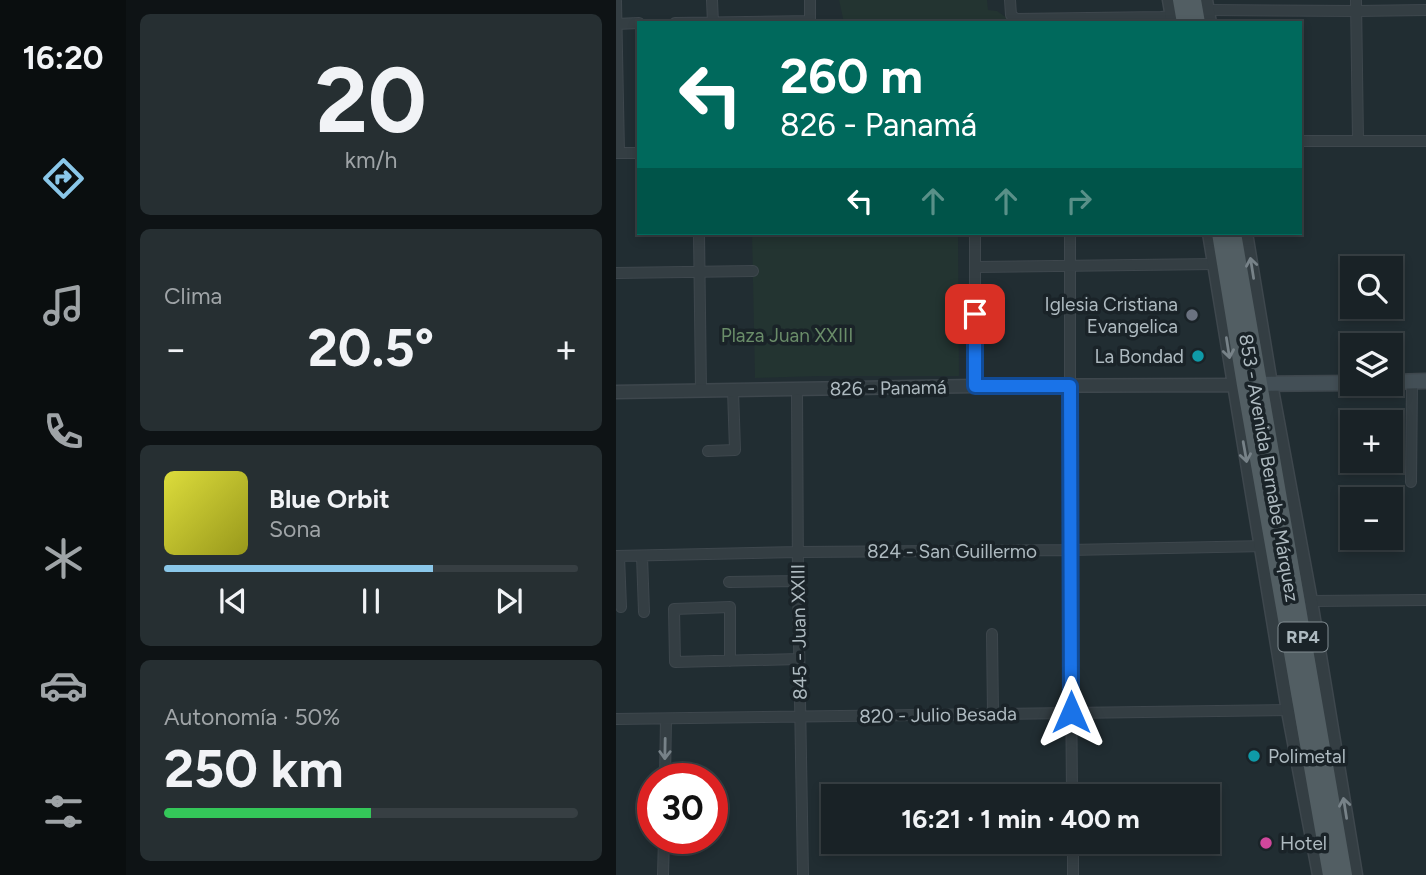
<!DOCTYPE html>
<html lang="es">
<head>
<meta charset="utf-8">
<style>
  :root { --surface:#192226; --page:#262f32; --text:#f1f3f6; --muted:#9fa4a7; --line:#373f43; --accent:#8ac7e9 }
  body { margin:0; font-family:Figtree,sans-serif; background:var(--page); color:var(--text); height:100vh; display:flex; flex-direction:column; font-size:26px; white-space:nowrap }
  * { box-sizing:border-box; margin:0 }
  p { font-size:23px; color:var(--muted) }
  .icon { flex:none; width:38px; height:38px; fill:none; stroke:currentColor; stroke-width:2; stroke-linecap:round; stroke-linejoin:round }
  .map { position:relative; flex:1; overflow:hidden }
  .drawer { display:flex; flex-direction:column; gap:14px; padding:14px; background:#0e1315; width:490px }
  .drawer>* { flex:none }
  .banner { position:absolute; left:21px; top:21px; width:665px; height:214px; border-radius:0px; box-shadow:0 4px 10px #0003,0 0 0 2px var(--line); background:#00695c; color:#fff; overflow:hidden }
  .controls { position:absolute; left:724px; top:256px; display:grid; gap:14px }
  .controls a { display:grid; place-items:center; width:63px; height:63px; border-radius:0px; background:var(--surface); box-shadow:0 4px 10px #0003,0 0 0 2px var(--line); font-size:35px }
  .speed { position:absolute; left:21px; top:763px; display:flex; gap:14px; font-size:35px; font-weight:700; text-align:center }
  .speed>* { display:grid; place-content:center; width:91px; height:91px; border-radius:50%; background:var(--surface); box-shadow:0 4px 10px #0003,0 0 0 2px var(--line); line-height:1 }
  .speed .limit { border:10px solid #d22; background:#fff; color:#111 }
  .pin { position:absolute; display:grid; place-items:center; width:60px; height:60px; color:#fff; margin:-30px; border-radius:14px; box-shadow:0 4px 10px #0006 }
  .me { position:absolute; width:77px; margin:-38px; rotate:0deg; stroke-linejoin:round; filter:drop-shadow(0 0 5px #0008) }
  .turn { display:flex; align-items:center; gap:24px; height:147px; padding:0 28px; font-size:32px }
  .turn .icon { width:91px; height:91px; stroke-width:2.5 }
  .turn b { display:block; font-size:49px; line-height:60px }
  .lanes { display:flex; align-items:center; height:66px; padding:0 28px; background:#0003; justify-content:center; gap:35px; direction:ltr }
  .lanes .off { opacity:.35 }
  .big { font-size:52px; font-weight:700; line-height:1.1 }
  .drawer .card { flex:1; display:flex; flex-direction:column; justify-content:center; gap:10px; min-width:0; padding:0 24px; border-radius:10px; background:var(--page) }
  .drawer .dial { align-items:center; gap:0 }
  .dial b { font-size:91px; line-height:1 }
  .song { display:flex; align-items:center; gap:21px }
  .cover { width:84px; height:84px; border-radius:10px; background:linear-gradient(135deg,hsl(60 70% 55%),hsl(60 70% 35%)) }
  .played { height:7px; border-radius:4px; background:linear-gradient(90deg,var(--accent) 65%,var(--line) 65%) }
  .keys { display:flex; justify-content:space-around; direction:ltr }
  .heat { display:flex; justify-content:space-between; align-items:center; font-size:38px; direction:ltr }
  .charge { height:10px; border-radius:5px; background:linear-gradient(90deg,#34c759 50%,var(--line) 0) }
  .trip { position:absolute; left:205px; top:784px; width:399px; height:70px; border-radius:0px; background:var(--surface); box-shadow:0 4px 10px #0003,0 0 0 2px var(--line); font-weight:700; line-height:70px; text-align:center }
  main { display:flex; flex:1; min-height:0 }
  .dock { display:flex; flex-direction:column; width:126px; justify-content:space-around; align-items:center; background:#0a0e0f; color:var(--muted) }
  .dock .icon { width:49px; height:49px }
  .dock .on { color:var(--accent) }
  .dock b { font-size:32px; color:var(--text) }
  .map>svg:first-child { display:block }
  .green { fill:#233431 }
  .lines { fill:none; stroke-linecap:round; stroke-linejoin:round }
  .minor-casing { stroke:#3e474d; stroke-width:12 }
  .tertiary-casing { stroke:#3e474d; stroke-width:15 }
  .secondary-casing { stroke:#3e474d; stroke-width:17 }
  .primary-casing { stroke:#3e474d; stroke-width:18 }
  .minor { stroke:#343e43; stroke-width:10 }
  .tertiary { stroke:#343e43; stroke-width:12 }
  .secondary { stroke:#434f56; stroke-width:14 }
  .primary { stroke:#525e63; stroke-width:16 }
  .oneway { stroke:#778288 }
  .route-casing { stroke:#114b97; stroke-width:18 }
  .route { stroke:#1a73e8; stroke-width:12 }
  .worship-dot { fill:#6b7280; stroke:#1a2328; stroke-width:2.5 }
  .culture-dot { fill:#0f9aa8; stroke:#1a2328; stroke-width:2.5 }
  .hotel-dot { fill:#d1479c; stroke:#1a2328; stroke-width:2.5 }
  .labels { text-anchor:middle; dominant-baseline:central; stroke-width:7; stroke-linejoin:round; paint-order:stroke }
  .shield { fill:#1a2328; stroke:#828d92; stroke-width:2 }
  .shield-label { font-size:18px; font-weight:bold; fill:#aebac0 }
  .poi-label { font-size:19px; fill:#aebac0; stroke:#1a2328; text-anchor:end }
  .park-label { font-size:19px; fill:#6a8d69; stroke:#1a2328 }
  .street-label { font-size:19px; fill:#aebac0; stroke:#1a2328 }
</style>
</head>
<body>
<main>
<nav class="dock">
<b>16:20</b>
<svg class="icon on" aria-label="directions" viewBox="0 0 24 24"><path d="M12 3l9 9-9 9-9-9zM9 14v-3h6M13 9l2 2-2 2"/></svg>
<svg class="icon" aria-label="music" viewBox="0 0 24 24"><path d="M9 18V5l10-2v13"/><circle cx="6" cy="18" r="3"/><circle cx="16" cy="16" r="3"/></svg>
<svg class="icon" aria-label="phone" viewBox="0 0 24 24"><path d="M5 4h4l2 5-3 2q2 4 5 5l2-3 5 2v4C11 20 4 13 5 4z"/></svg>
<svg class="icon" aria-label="climate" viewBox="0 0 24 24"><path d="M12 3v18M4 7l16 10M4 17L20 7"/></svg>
<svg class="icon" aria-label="car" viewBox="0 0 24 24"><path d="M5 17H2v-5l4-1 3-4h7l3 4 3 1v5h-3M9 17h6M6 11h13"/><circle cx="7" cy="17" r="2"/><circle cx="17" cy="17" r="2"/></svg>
<svg class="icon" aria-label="filters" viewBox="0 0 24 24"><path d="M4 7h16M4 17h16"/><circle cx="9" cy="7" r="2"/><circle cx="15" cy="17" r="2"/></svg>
</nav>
<section class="drawer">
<div class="card dial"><b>20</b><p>km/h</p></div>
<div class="card"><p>Clima</p>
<div class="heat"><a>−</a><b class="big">20.5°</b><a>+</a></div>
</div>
<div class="card">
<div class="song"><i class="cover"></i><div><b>Blue Orbit</b><p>Sona</p></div></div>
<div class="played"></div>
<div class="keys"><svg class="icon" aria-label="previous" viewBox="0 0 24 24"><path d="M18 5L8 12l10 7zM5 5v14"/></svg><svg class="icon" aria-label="pause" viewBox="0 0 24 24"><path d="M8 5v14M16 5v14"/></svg><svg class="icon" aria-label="next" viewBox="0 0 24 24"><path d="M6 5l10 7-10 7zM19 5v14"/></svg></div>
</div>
<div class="card"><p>Autonomía · 50%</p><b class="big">250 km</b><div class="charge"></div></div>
</section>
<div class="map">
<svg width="810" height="875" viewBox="0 0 810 875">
  <rect width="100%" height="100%" fill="#212d32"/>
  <!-- green -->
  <path class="green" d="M223,0H371L372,10L381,11L391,18L387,23H228Z
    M136,233H342L343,376H204L139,378Z"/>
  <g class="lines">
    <!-- minor casing -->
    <g class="minor-casing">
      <path id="minor" d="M96,0L97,23
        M394,0L395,15L400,19L545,17L556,16
        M740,0L742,140
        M0,1L3,153
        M592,10L741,11L810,10
        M59,23L194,21
        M194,23V0
        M0,24L23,23
        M684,141H810
        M0,153H23
        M83,233L85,390
        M359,233V386
        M454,233V550L456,796
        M359,267L598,264
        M0,273L137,271
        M181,390L182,581L187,875
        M92,451L119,450L117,390
        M795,482L796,382
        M0,556L182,552L454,550L650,546
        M3,556L5,607
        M26,556L28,612
        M113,582L182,581
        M695,601L810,600
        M376,634L377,714
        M114,661V607L58,609L59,662L183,659
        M0,719L678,710
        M49,779L50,719
        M457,842V875
        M47,875L48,838"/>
    </g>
    <!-- tertiary casing -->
    <g class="tertiary-casing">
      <path id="tertiary" d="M553,0L557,23
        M590,0L594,23
        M593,233L672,711L703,875
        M630,233L655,384L695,601L740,875
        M0,392L359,386L625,385"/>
    </g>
    <!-- secondary casing -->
    <g class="secondary-casing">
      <path id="secondary" d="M775,382L810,381
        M634,384L737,383"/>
    </g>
    <!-- primary casing -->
    <g class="primary-casing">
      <path id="primary" d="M565,0L569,23
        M577,0L581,23
        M604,233L629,385L715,875
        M617,233L728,875"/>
    </g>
    <!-- minor -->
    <use href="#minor" class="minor"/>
    <!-- tertiary -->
    <use href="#tertiary" class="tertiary"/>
    <!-- secondary -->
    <use href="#secondary" class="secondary"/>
    <!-- primary -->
    <use href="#primary" class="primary"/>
  </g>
  <!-- one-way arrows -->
  <defs><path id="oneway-shaft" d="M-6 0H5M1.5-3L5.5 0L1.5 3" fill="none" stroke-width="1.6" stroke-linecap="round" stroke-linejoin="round" transform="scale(1.75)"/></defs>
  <g class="oneway">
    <use href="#oneway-shaft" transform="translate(636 268) rotate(-99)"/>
    <use href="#oneway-shaft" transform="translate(612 348) rotate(81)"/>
    <use href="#oneway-shaft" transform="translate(629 452) rotate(80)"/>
    <use href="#oneway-shaft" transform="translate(49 749) rotate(91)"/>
    <use href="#oneway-shaft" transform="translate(729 808) rotate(-99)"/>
  </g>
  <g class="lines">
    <!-- route casing -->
    <g class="route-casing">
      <path id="route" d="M359,314V386H454L455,712"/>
    </g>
    <!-- route -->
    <use href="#route" class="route"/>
  </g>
  <!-- markers -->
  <circle class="worship-dot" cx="576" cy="315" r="7"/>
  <g class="culture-dot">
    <circle cx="582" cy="356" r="7"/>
    <circle cx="638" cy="756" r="7"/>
  </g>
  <circle class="hotel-dot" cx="650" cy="843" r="7"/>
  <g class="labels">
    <!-- shield labels -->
    <rect class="shield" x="662.5" y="622.5" width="49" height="29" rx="5"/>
    <g class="shield-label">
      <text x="687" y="637">RP4</text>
    </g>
    <!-- poi labels -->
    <g class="poi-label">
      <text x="562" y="304">Iglesia Cristiana<tspan x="562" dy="22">Evangelica</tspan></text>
      <text x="568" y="356">La Bondad</text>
      <text x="652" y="756" text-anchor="start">Polimetal</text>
      <text x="664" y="843" text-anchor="start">Hotel</text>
    </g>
    <!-- park labels -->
    <g class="park-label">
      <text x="171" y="335">Plaza Juan XXIII</text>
    </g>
    <!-- street labels -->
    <g class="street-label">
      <text transform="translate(272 388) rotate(-1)">826 - Panamá</text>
      <text transform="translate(653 468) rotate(80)">853 - Avenida Bernabé Márquez</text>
      <text x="336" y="551">824 - San Guillermo</text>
      <text transform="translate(183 632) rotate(-91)">845 - Juan XXIII</text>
      <text transform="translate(322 715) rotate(-1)">820 - Julio Besada</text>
    </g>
  </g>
</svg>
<div class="controls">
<a><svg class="icon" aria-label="search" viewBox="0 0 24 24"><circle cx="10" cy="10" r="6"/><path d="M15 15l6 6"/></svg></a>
<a><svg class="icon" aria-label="layers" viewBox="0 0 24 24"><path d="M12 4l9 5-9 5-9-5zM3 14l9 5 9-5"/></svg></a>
<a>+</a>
<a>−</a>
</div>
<div class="speed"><div class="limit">30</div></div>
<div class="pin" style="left:359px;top:314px;background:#d93025"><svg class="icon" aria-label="arrive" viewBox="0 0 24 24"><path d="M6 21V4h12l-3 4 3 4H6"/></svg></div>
<svg class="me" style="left:455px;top:712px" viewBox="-20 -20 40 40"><path d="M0-17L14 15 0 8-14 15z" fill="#1a73e8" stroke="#fff" stroke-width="4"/></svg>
<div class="trip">16:21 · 1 min · 400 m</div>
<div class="banner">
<div class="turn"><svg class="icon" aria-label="left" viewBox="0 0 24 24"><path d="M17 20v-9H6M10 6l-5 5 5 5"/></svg><div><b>260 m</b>826 - Panamá</div></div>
<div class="lanes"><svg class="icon" aria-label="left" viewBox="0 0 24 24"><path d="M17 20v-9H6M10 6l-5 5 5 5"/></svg><svg class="icon off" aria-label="ahead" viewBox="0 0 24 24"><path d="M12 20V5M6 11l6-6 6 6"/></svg><svg class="icon off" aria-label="ahead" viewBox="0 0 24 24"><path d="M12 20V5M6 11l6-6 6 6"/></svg><svg class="icon off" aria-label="right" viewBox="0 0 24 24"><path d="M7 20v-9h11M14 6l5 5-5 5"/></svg></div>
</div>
</div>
</main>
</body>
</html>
